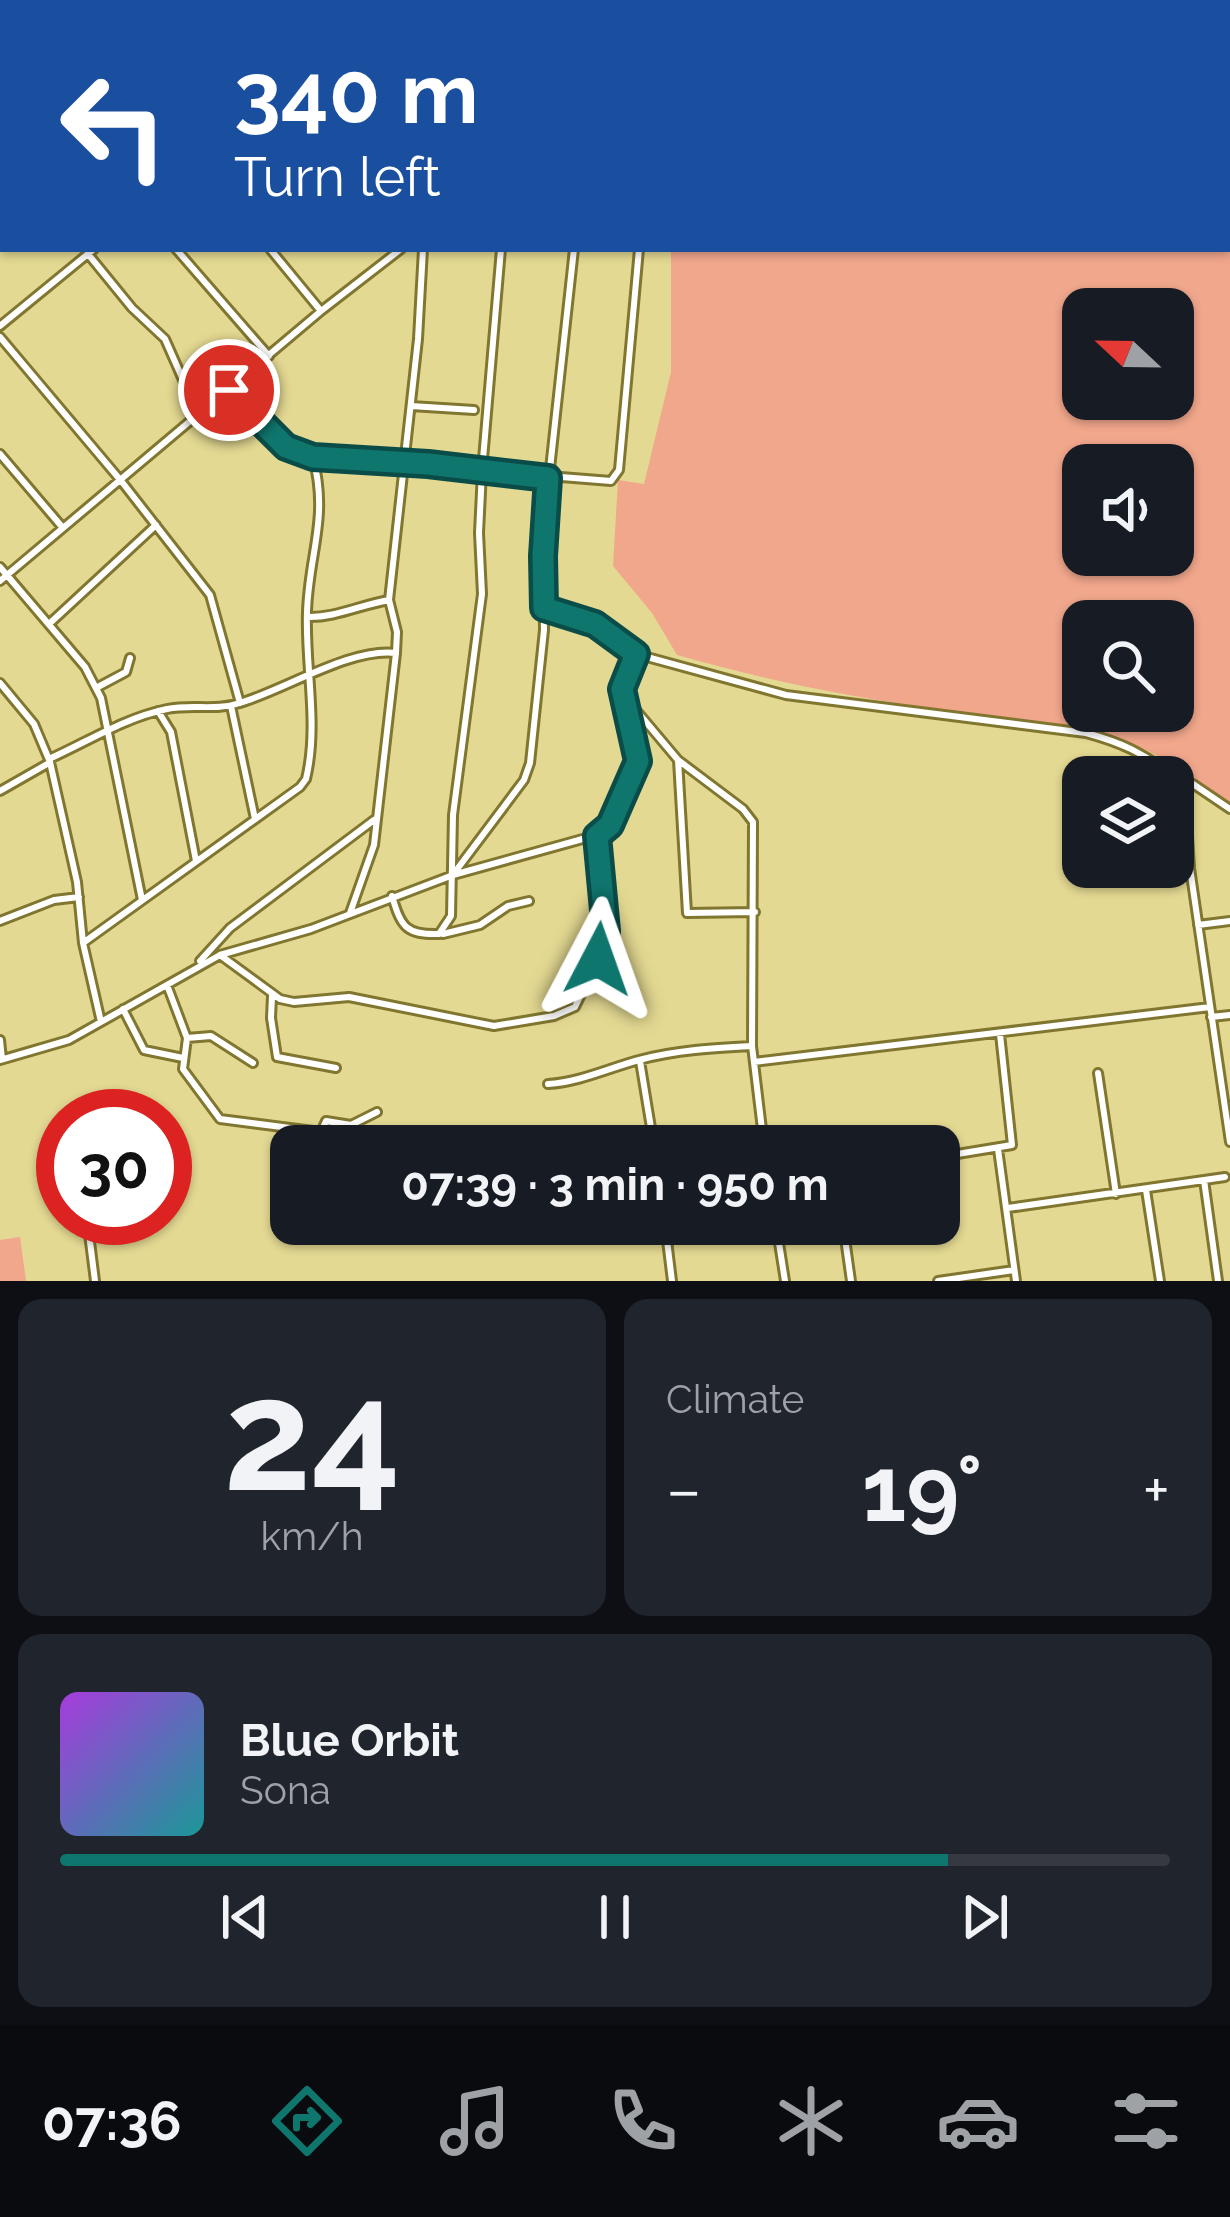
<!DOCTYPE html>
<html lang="en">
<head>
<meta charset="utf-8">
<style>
  :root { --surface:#171b24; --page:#20242c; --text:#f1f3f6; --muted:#9ea1a6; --line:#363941; --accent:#0f766e }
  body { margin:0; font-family:Raleway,sans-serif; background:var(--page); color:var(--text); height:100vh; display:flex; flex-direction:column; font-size:45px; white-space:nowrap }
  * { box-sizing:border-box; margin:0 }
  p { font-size:39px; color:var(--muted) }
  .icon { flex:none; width:66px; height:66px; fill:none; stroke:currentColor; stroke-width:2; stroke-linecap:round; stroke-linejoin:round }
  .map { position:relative; height:1281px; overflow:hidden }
  .side { display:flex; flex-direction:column; gap:18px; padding:18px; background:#0d0f14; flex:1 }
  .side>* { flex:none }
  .hud { position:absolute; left:0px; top:0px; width:1230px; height:252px; box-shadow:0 3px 9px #0004; background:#1a4fa0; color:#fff; overflow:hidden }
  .needle { width:78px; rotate:292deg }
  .fabs { position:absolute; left:1062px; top:288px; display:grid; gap:24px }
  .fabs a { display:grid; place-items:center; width:132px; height:132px; border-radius:24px; background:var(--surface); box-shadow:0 3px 9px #0004; font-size:60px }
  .speed { position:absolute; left:36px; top:1089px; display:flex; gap:24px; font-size:60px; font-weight:700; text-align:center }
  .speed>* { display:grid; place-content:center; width:156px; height:156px; border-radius:50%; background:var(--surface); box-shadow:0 3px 9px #0004; line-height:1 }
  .speed .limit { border:18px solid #d22; background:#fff; color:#111 }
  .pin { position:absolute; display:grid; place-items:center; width:102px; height:102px; color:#fff; margin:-51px; border:6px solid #fff; border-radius:50%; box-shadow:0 3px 12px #0007 }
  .me { position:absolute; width:132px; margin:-66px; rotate:4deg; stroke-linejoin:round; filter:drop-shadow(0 0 9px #0008) }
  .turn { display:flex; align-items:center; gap:42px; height:252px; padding:0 36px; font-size:54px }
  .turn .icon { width:156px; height:156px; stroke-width:2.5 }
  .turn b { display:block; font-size:84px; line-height:102px }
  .big { font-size:90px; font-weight:700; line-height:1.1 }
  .side .tile { flex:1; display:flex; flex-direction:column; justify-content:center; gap:18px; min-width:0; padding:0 42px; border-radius:24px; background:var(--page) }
  .side .dial { align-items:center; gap:0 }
  .dial b { font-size:156px; line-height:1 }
  .song { display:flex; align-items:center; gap:36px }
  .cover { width:144px; height:144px; border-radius:18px; background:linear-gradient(135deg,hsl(280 70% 55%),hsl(180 70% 35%)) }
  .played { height:12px; border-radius:6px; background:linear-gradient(90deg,var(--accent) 80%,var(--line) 80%) }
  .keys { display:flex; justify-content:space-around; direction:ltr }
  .heat { display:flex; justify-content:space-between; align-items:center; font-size:66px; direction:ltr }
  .side .tiles { flex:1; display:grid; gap:18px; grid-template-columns:1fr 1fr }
  .tile:last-child { grid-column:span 2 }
  .trip { position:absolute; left:270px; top:1125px; width:690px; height:120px; border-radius:24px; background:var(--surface); box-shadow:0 3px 9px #0004; font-weight:700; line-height:120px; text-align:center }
  .menu { display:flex; height:192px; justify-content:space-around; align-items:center; background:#090b0e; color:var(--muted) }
  .menu .icon { width:84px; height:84px }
  .menu .current { color:var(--accent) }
  .menu b { font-size:54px; color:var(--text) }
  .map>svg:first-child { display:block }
  .green { fill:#f1a78c; fill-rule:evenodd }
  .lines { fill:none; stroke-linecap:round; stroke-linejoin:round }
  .minor-casing { stroke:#80762f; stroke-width:12 }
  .minor { stroke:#fff; stroke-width:6 }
  .route-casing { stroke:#0a4d48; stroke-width:30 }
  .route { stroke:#0f766e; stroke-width:21 }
</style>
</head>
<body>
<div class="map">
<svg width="1230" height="1281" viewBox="0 0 1230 1281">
  <rect width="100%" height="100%" fill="#e4d992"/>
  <!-- green -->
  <path class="green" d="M935,0H1230V809C1197,782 1163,754 1122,740C1065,720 999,718 940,710C850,697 764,680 677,655L652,613L613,566L618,480L644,484L671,372V249H1227V3H933ZM1083,309H1173V399H1083ZM1083,465H1173V555H1083ZM1083,621H1173V711H1083Z
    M20,1237L26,1281H0V1240Z"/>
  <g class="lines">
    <!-- minor casing -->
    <g class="minor-casing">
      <path id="minor" d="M843,0L847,3
        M90,3L92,0
        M164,3L165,0
        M233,3V0
        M366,3L370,0
        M444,3V0
        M522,3L523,0
        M674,3L676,0
        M770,3L774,0
        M1,160L3,157
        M176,249L269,356
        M270,249L321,311
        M88,254L132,308L165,339L199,416
        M0,326L94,249
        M0,337L122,482L210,595L240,703
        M229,390L286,447L313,457L611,481L619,470L639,249
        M411,406L474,410
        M0,454L63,528
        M0,567L85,667L101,698L142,900
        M0,581L321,311L401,249
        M544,608L595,624L636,654L786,695L1086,733C1119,742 1146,753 1172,777
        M307,617C335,618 360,605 389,600
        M49,624L156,525
        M0,683L34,724L50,762L77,882L83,943L101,1022
        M96,688L126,672L130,658
        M630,703L678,760L743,809L753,822L752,1046L764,1146
        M231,706L255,819
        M158,711L171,732L196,861
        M49,759C89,741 124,718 167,709C192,704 216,711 240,703C286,689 352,647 396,653
        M678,760L687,913L755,912
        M0,791L49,763
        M1230,809L1193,784L1185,789L1190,868L1230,1142
        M455,872L524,780L530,763L544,630L543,556L549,478L574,249
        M392,896C401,927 406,935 439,934L451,916L453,815L482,594L479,533L482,471L501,249
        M350,913L374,845L396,653L397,632L389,600L418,339L423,249
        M0,921L54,900L79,897
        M1198,925L1230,921
        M443,934L480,925L508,906L529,901
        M83,943L300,787L306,779C319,725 305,667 307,612C309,552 329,519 313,457
        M220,955L280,999L294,1002L349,997L494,1026L554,1016L575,1007L598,959L606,931L597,835
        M200,961L230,928L374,820
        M167,985L187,1038L183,1069L220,1119L321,1132L326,1121L351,1125L377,1112
        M272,996L271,1018L277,1057L336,1068
        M123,1009L144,1050L183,1058
        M1211,1017L1230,1015
        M187,1038L211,1036L253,1063
        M0,1040L2,1059
        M0,1060L69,1040L220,955L311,929L453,875L597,835L610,825L638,761L627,700L622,689L636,654
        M640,1061L654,1146
        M754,1062L1210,1007
        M1098,1073L1116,1194
        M548,1084C580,1082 609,1068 639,1060C676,1050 714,1048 752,1046
        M998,1149L1016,1281
        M939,1157L1012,1145L1000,1034
        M1204,1180L1218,1281
        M1146,1190L1160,1281
        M1008,1208L1225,1177
        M87,1218L95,1281
        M665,1224L672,1281
        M776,1224L785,1281
        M843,1224L851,1281
        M938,1281L1014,1270"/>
    </g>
    <!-- minor -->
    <use href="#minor" class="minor"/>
  </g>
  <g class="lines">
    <!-- route casing -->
    <g class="route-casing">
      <path id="route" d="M229,390L286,447L313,457L428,464L548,478L543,556L544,608L595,624L636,654L622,689L638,761L610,825L597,836L606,931L598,959"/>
    </g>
    <!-- route -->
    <use href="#route" class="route"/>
  </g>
</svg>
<div class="fabs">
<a><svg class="needle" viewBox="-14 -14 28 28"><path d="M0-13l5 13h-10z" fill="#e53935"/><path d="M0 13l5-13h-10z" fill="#9ea1a6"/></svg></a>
<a><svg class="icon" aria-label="sound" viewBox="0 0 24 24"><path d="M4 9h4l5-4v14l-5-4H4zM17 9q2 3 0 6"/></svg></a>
<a><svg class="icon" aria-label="search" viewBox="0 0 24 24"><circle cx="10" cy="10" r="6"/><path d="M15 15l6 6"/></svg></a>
<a><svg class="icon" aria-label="layers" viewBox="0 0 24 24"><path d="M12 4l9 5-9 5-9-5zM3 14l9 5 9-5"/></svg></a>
</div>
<div class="speed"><div class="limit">30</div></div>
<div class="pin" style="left:229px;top:390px;background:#d93025"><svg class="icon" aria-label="arrive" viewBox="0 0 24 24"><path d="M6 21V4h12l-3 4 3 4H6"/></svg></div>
<svg class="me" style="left:598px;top:959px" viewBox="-20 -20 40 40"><path d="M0-17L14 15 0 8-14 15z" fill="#0f766e" stroke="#fff" stroke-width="4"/></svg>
<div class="trip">07:39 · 3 min · 950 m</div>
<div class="hud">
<div class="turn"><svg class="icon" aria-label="left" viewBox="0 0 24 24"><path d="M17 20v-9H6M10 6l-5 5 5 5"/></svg><div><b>340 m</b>Turn left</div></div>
</div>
</div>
<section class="side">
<div class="tiles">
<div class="tile dial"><b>24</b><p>km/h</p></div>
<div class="tile"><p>Climate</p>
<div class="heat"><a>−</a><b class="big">19°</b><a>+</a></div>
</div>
<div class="tile">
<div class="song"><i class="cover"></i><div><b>Blue Orbit</b><p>Sona</p></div></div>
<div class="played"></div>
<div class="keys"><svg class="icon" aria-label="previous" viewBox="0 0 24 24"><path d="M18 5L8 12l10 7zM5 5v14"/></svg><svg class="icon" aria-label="pause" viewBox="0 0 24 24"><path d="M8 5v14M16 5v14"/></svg><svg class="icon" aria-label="next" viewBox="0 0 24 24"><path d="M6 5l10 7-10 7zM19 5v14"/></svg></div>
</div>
</div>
</section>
<nav class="menu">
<b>07:36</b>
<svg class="icon current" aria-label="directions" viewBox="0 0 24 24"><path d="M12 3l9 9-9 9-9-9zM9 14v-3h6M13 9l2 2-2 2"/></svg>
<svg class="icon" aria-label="music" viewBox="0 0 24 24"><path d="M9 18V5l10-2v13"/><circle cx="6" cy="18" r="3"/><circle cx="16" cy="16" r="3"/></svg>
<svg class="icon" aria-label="phone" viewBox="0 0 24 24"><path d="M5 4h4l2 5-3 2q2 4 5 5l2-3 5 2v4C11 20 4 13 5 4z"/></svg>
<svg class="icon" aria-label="climate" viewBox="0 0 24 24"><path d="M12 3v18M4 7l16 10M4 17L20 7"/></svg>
<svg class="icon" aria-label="car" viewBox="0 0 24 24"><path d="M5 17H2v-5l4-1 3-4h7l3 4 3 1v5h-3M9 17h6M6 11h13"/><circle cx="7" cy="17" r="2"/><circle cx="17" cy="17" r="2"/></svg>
<svg class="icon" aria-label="filters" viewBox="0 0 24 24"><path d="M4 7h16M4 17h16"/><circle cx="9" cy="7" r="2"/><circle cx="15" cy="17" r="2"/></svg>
</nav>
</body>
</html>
